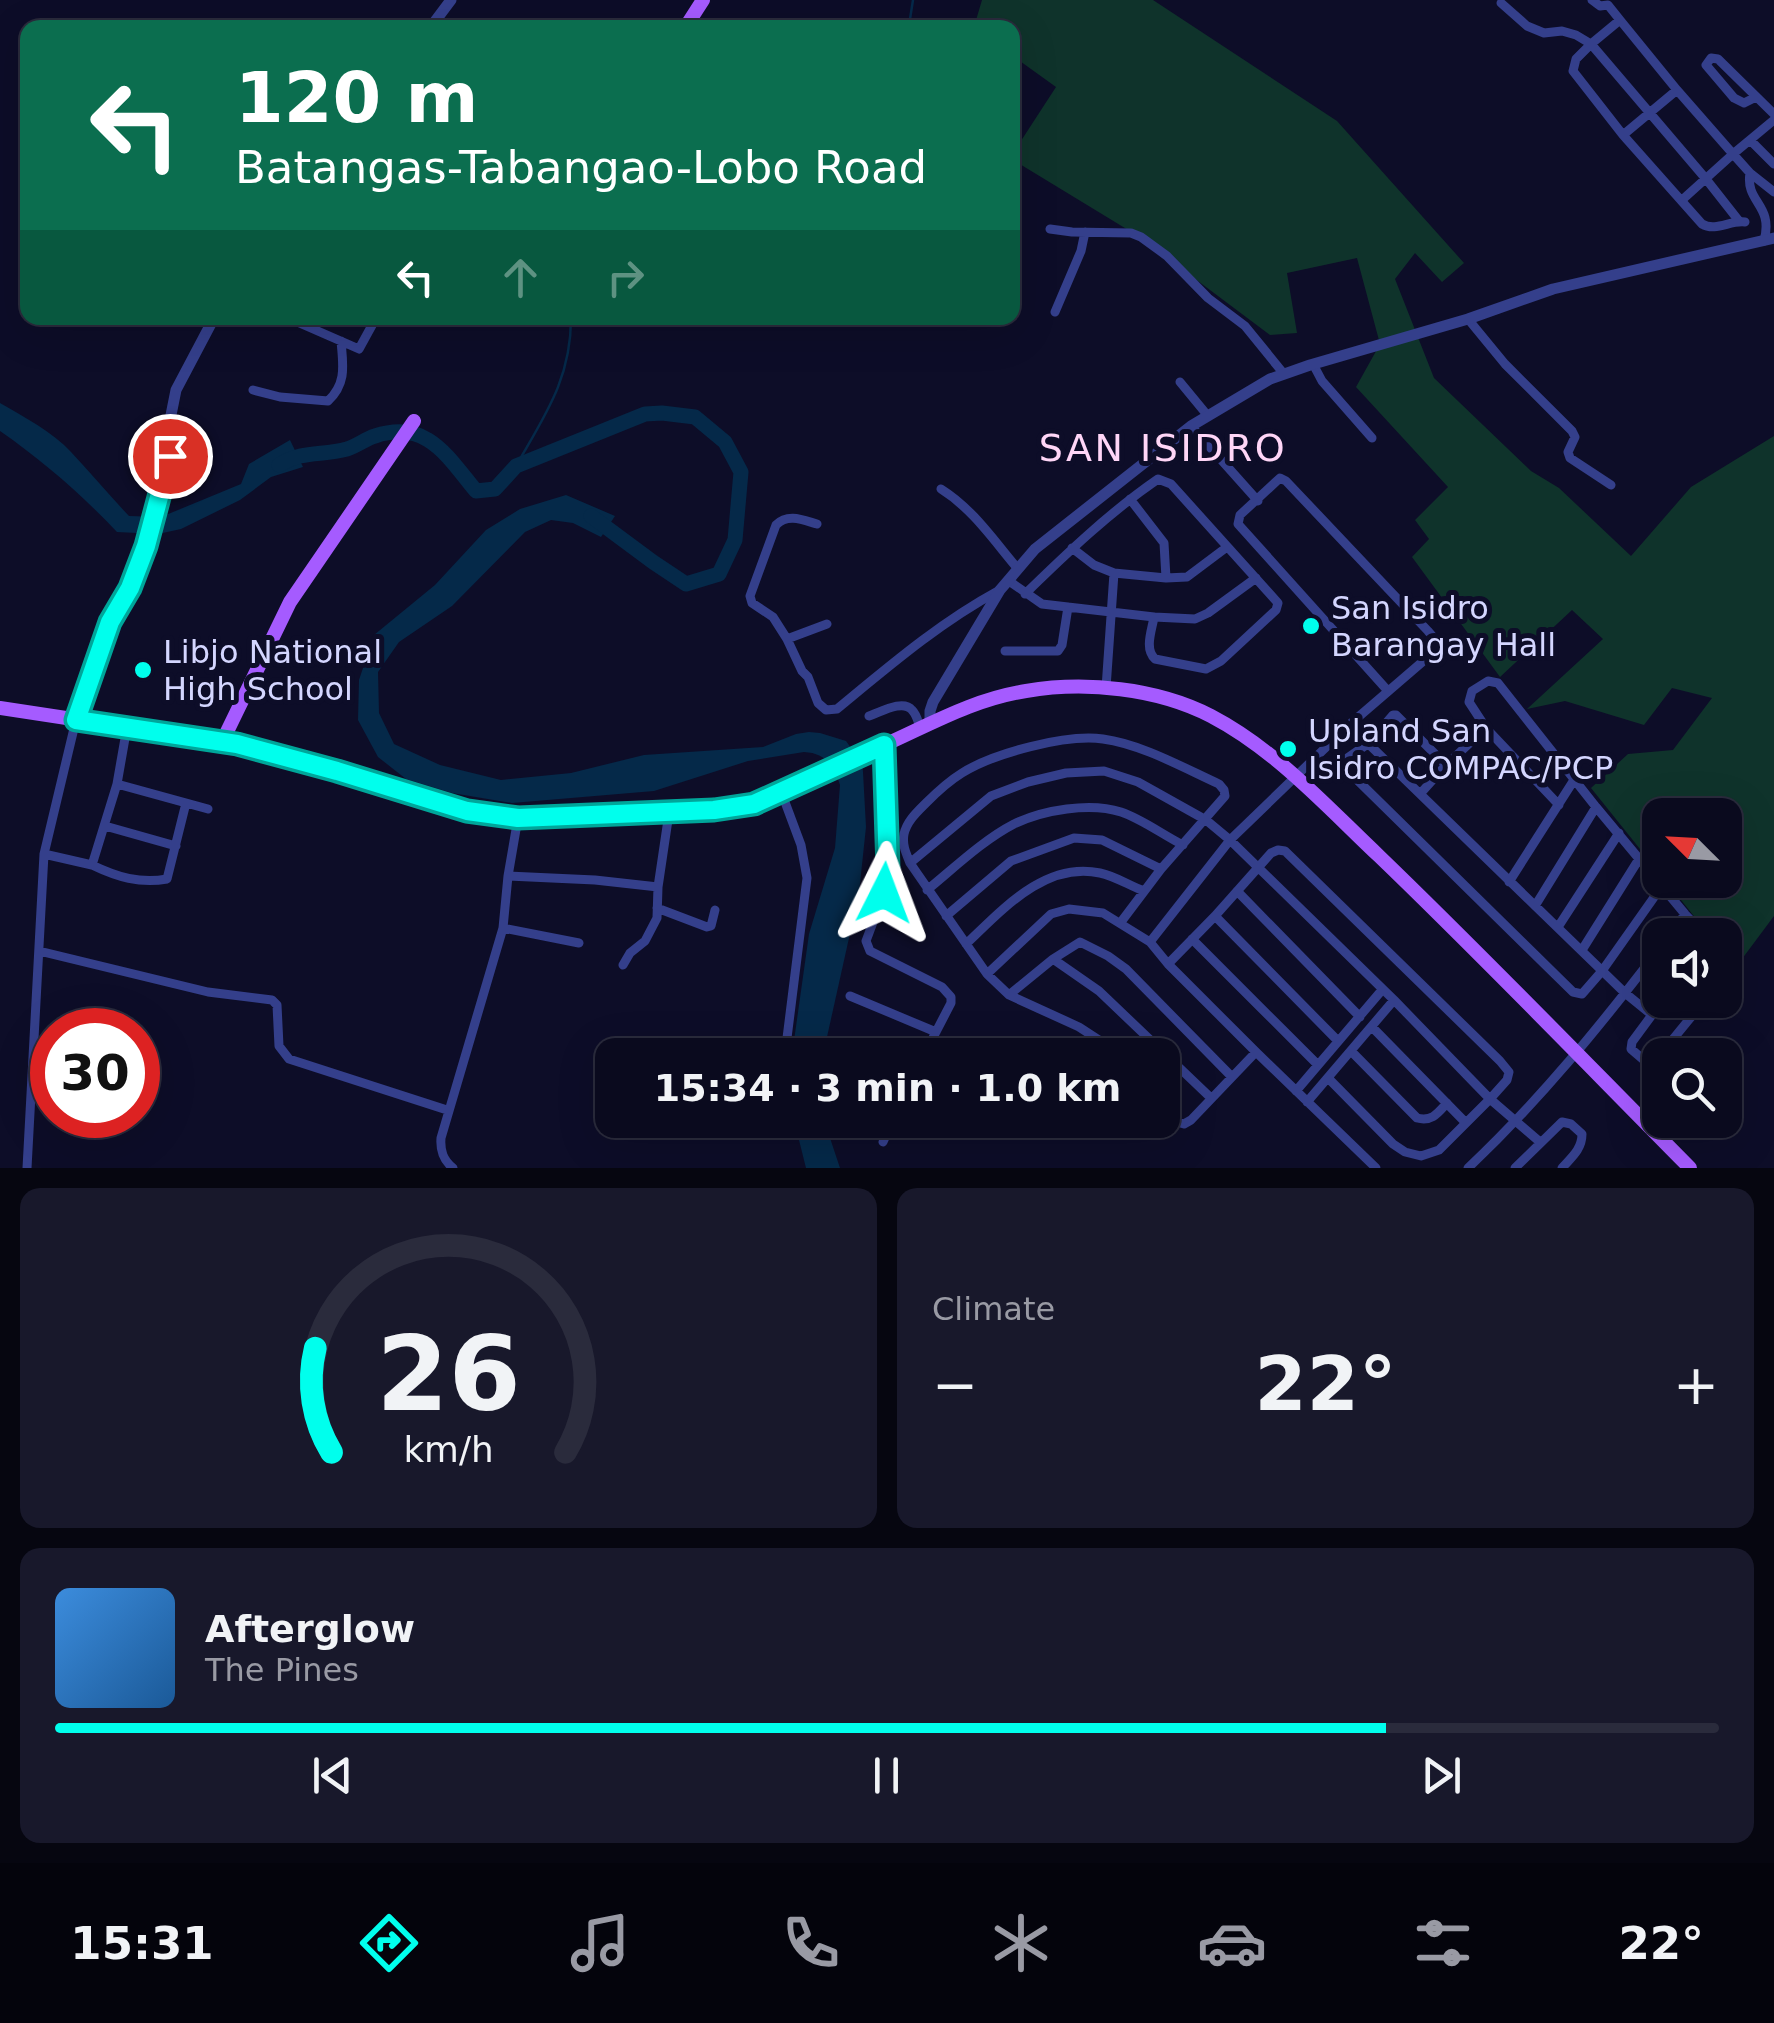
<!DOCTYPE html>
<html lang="en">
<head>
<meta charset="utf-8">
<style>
  :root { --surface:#0a0a1e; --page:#18182b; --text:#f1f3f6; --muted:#999aa4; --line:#2a2b3c; --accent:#00ffed }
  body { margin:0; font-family:"DejaVu Sans",sans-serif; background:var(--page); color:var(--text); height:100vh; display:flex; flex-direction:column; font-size:38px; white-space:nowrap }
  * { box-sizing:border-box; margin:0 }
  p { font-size:32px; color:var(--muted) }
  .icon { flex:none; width:55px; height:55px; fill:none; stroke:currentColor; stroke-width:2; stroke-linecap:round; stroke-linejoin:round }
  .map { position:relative; height:1168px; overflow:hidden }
  .side { display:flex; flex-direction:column; gap:20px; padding:20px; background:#060610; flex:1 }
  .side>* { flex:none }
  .guide { position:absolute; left:20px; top:20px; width:1000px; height:305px; border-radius:20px; box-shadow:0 10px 40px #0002,0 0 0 2px var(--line); background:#0b6e4f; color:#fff; overflow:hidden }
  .needle { width:65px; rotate:294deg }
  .fabs { position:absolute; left:1642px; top:798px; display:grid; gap:20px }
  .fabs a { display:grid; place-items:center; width:100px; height:100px; border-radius:20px; background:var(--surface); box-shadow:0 10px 40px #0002,0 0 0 2px var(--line); font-size:50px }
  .speed { position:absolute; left:30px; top:1008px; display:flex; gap:20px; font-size:50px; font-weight:700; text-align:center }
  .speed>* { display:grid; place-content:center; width:130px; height:130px; border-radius:50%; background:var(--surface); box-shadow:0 10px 40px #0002,0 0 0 2px var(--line); line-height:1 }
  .speed .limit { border:15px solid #d22; background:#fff; color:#111 }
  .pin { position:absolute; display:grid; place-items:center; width:85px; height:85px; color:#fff; margin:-42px; border:5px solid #fff; border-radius:50%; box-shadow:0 2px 10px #0007 }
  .me { position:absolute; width:110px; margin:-55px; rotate:3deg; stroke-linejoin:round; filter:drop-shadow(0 0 8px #0008) }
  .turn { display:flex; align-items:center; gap:35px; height:210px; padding:0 50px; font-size:45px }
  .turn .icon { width:130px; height:130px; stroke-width:2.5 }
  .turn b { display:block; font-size:70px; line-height:85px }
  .lanes { display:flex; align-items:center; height:95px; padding:0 50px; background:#0003; justify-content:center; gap:50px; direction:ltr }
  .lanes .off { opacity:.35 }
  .big { font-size:75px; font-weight:800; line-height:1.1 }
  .side .card { flex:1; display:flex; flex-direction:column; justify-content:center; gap:15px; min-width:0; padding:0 35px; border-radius:20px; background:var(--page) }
  .side .dial { align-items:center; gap:0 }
  .dial svg { height:260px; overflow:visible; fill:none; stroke:var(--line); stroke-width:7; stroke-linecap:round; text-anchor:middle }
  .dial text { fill:var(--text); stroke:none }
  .song { display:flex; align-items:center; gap:30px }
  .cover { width:120px; height:120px; border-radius:15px; background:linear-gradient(135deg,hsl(210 70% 55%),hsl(210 70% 35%)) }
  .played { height:10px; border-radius:5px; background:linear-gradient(90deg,var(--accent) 80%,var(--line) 80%) }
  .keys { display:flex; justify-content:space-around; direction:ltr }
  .heat { display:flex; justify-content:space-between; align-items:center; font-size:55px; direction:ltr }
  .side .tiles { flex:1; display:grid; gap:20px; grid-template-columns:1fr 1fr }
  .card:last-child { grid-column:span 2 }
  .trip { position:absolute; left:595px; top:1038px; width:585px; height:100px; border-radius:20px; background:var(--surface); box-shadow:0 10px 40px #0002,0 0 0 2px var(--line); font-weight:800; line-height:100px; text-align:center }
  .menu { display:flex; height:160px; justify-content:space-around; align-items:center; background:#04040c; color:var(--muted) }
  .menu .icon { width:70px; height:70px }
  .menu .active { color:var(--accent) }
  .menu b { font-size:45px; color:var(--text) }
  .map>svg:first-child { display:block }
  .green { fill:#0f332b }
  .water { fill:#052949 }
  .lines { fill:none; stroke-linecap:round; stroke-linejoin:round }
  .stream { stroke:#052949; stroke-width:2.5 }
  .river { stroke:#052949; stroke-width:15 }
  .minor { stroke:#343f8b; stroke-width:9 }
  .tertiary { stroke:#343f8b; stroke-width:11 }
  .primary { stroke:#a55bff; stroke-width:14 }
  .route-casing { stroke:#00a69a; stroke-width:25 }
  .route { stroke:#00ffed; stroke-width:18 }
  .poi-dot { fill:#00ffed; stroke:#0d0d28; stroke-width:4 }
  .labels { text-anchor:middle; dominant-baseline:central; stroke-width:10; stroke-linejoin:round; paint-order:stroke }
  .poi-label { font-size:32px; fill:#d4d6ff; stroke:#0d0d28; text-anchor:start }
  .quarter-label { font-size:38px; letter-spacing:2.5px; fill:#ffd6f7; stroke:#0d0d28 }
</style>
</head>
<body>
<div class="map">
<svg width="1774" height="1168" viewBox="0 0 1774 1168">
  <rect width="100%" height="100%" fill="#0d0d28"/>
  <!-- green -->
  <path class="green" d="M982,0H1153L1337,121L1464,263L1442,282L1415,253L1395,279L1434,378L1531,471L1559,488L1631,556L1691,487L1774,436V916L1736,967L1725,954V935H1709L1665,880H1725V815H1660V874L1591,788L1628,754L1673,750L1712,698L1672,688L1644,725L1565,701L1527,709L1603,639L1572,610L1500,677L1412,557L1429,539L1415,520L1448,487L1356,387L1380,344L1357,258L1287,273L1297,333L1270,335L1138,236L1013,160V153L1056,87L1013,56L1012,28L974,27Z"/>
  <!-- water -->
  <path class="water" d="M0,403C24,417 53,432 71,452C91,473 109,495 129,516L161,517L241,484L249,464L290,440L303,467L271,477L240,500L181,529L158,534L117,532C81,494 43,461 0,431Z
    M566,495L615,516L601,537L573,523L551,520L525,532L452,606L399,642L378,672L379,713L394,744L440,765L501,780L571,773L644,755L763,747L796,734L809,732L820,733L846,741L862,763L863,772L866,827L859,893L823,1055H792L809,934L835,848L840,785C834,765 825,753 804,752L748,761L654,791L512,803L452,793L406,779L378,757L358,720L359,680L374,635L435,585L486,530L520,509Z
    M794,1120H824L840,1168H806Z"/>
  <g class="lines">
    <!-- stream -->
    <path class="stream" d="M905,28L910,19L913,0
      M516,466C545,415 571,379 571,318"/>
    <!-- river -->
    <path class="river" d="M279,465C303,450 321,456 347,449C357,446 365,439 375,436C427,419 447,456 476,491L495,489L516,466L645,414L662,413L695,417L725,442L741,472L735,540L719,574L686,584L653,562L591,516"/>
    <!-- minor -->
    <path class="minor" d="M1592,0L1600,6L1608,5L1620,20
      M1501,3L1527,26L1544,33L1562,31L1576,35L1591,44L1576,59L1573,71L1623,135L1702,224C1716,232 1730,220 1745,222
      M1756,97L1744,103L1734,98L1706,65L1711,58L1718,59L1774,114
      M1623,135L1677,90
      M1750,140L1774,164
      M1750,173C1745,203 1774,204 1764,241
      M1682,200L1733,154L1750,173L1774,192
      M1739,221L1706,179L1591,44L1620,20L1677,90L1733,154L1774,120
      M1050,229L1072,232L1131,233L1141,237L1167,256L1208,298L1245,326L1284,374
      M1055,312L1081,251L1085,232
      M288,318L359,349L376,318
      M1468,319L1505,364L1572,431L1575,437L1568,452L1570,458L1611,485
      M1313,364L1322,381L1372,438
      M1180,382L1208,416
      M253,390L280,397L328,401C347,383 343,365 341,341
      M1191,426L1258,501
      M941,489C973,509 994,541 1018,569
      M1130,499L1164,543L1166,578
      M817,524C803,520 788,513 776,525L750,596L752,603L773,617L787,639L802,671L808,677L818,703L826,710L837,709C888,667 939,623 998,591
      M1072,548L1094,565L1114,573L1166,578L1187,577L1227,547
      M1009,581L1042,604L1154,617L1195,619L1208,613L1256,578
      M1025,594C1067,553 1110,512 1158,479L1171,484L1278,603L1276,610L1221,661L1206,669L1155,659C1144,649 1152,630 1154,617
      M787,639L827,624
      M1005,651H1058L1062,645L1068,607
      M1106,688L1114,573
      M869,716C881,712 903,699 912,710C917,715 918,722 920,727
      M1349,725L1625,993L1652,1015
      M884,745L888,869L884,893L866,941L870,951L942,987L951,997V1003L924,1055
      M1446,765L1396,715H1393L1369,743L1346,759L1344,764L1345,768L1573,992L1582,994L1602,971L1662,886
      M117,784L208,809
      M1420,794L1446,765L1486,728
      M1559,805L1486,728L1469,702L1472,691L1488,681L1498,683L1596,807L1685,914L1705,935
      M105,826L176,846
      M44,854L76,720
      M910,863L991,796L1028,782L1066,773L1104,771L1138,782L1206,820L1230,840L1394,1000L1490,1099L1540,1142
      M92,865C117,877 140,884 167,879L186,803
      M508,876L595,880L658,887
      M1509,882L1574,780
      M927,890C954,868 983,840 1014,824C1043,810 1090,802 1121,812C1142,819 1163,835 1183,845
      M1237,891L1360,1017
      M1535,906L1596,807
      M657,908L707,927L711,926L715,910
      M946,916L1011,861L1074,838L1102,840L1161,869
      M1215,916L1338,1041
      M1558,927L1619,833
      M503,928L579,943
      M1670,935L1685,914
      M1192,939L1318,1065
      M1150,942L1230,840L1349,725L1435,651C1439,642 1434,638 1428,631L1286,481L1280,478L1240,515L1238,524L1388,691
      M966,944C1002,910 1045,861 1100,873C1115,876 1130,886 1144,891
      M1582,950L1639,859
      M39,951L208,992L272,1000L277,1005L279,1046L289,1059L447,1110
      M1725,956L1729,969L1725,976
      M1053,959L1099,991L1211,1098
      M1168,964L1215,916L1271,853L1278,850L1285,851L1500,1061L1509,1072L1507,1080L1490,1099L1439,1150L1421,1156L1405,1152L1393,1144L1328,1078
      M623,965L630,953L645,941L657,918L658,887L669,813
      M987,974L1051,914L1069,909L1103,913L1150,942L1168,964L1256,1052L1376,1168
      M1009,995L1053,959L1080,942L1108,956L1126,969L1232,1077
      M850,996L936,1032
      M1372,1027L1466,1123
      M1351,1051L1417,1118C1432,1122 1438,1113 1447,1103
      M761,1055L766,1042H782L787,1038L807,878L801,845L782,794
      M1115,1055L1102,1042L1079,1027L1009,995L987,974L910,863C906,853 902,845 904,834C907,821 917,812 926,803C937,792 949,781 962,773C994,753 1066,734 1103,739C1141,744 1184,768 1219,784L1224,790L1225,796L1161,869L1121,922
      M1660,1055L1652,1062L1645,1061L1631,1049L1632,1042L1663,1000
      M1660,1055L1705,1000
      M1296,1091L1382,990
      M1307,1102L1394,1000
      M1162,1106L1177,1122L1184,1124L1191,1120L1256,1052
      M883,1142L893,1120
      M27,1168L44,854L92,865L117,784L127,727
      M453,1168C443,1160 440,1151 441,1138L503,928L508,876L518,818
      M1468,1168C1540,1100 1600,1026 1660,948
      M1515,1168L1562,1122L1571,1124L1582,1134C1582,1149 1572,1157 1562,1168"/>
    <!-- tertiary -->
    <path class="tertiary" d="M430,28L451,0
      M76,720L110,623L130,589L146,546L170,456L171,415L176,390L214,318
      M930,723V711L933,702L1000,590L1035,549L1191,426L1270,379L1310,365L1468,319L1553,289L1774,238"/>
    <!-- primary -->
    <path class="primary" d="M685,28L703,0
      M0,708L237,744L337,771L467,811L518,818H543L714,810L754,805L782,794C816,777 850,760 884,745C931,724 974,699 1026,691C1085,681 1157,688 1211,716C1276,750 1326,806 1379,856C1485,958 1587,1064 1690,1168
      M222,742L290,602L414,421"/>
  </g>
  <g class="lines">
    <!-- route casing -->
    <g class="route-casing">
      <path id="route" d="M170,456L146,546L130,588L110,622L76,720L237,744L337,771L467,811L518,818L714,810L754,804L884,745L888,869L884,893"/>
    </g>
    <!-- route -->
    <use href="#route" class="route"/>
  </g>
  <!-- markers -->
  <g class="poi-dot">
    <circle cx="1311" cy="626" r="10"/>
    <circle cx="143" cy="670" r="10"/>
    <circle cx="1288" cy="749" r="10"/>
  </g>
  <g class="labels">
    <!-- poi labels -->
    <g class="poi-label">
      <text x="1331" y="608">San Isidro<tspan x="1331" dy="37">Barangay Hall</tspan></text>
      <text x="163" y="652">Libjo National<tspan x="163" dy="37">High School</tspan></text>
      <text x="1308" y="731">Upland San<tspan x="1308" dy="37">Isidro COMPAC/PCP</tspan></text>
    </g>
    <!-- quarter labels -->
    <g class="quarter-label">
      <text x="1163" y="448">SAN ISIDRO</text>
    </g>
  </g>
</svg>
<div class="fabs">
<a><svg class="needle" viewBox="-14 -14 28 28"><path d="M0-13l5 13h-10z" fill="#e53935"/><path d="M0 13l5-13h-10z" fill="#999aa4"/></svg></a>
<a><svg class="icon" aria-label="sound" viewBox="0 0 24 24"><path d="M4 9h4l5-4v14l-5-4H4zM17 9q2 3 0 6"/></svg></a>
<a><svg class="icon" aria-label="search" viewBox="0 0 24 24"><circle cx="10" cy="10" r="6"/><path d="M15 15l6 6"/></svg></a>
</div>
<div class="speed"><div class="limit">30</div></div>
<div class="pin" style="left:170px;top:456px;background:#d93025"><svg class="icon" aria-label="arrive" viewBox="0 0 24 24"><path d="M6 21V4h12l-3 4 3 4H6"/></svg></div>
<svg class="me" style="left:884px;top:893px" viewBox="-20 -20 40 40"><path d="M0-17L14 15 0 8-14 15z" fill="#00ffed" stroke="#fff" stroke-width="4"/></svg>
<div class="trip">15:34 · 3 min · 1.0 km</div>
<div class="guide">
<div class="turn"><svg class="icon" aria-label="left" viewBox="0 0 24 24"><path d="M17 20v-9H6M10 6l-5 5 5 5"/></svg><div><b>120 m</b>Batangas-Tabangao-Lobo Road</div></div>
<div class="lanes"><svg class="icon" aria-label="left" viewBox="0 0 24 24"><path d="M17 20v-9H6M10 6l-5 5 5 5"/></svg><svg class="icon off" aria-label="ahead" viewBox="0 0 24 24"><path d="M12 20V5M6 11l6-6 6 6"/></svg><svg class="icon off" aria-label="right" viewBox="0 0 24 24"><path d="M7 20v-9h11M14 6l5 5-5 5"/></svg></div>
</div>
</div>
<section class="side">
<div class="tiles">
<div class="card dial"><svg viewBox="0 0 100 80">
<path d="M14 69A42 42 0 1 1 86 69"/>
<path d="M14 69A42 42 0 0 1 9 37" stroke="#00ffed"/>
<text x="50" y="56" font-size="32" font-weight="700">26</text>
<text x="50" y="72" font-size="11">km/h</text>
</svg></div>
<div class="card"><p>Climate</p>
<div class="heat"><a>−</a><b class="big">22°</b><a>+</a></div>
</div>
<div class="card">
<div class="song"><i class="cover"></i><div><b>Afterglow</b><p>The Pines</p></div></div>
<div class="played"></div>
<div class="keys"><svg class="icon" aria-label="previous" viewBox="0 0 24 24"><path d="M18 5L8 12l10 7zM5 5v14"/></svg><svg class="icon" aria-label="pause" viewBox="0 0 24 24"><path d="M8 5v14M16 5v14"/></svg><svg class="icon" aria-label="next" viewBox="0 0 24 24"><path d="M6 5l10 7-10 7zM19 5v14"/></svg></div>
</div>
</div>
</section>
<nav class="menu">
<b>15:31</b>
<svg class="icon active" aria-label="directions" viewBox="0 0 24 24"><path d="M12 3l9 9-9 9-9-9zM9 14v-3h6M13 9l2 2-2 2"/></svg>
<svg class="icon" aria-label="music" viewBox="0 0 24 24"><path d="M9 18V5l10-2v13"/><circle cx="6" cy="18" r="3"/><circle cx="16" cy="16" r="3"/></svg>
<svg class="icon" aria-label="phone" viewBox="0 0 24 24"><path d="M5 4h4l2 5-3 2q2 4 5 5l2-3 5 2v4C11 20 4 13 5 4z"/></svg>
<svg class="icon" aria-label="climate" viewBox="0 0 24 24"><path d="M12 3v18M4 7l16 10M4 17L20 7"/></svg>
<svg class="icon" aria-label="car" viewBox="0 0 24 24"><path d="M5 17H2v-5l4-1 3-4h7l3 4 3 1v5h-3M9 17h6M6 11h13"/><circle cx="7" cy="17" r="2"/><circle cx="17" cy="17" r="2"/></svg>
<svg class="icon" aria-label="filters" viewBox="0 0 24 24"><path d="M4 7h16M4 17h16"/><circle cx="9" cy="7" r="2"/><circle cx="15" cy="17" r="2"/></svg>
<b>22°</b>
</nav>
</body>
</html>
